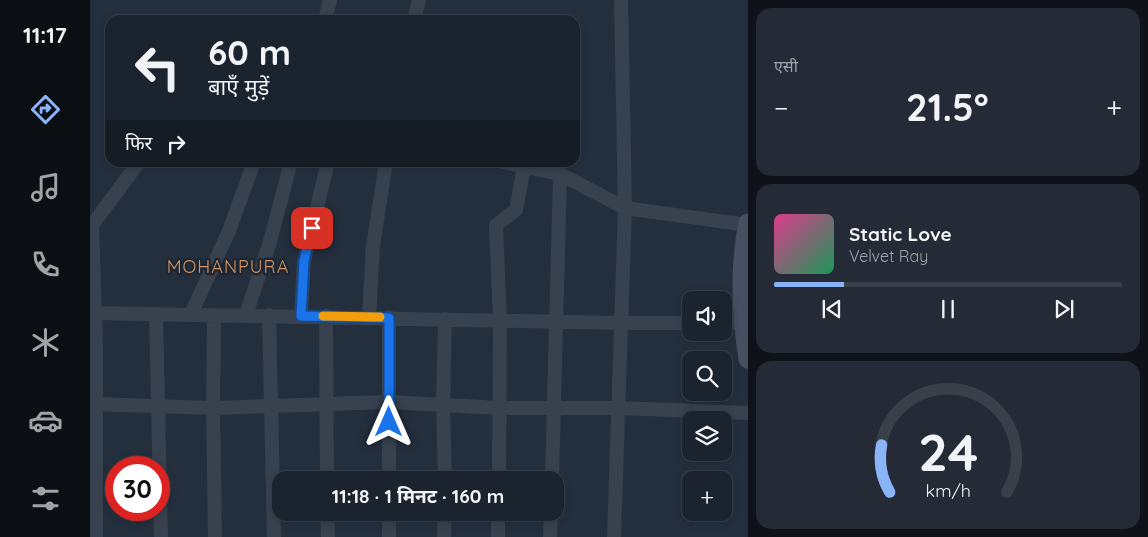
<!DOCTYPE html>
<html lang="hi">
<head>
<meta charset="utf-8">
<style>
  :root { --surface:#1b232e; --page:#242b36; --text:#f1f3f6; --muted:#a0a4aa; --line:#39404a; --accent:#8ab4f8 }
  body { margin:0; font-family:Quicksand,"Noto Sans Devanagari",sans-serif; background:var(--page); color:var(--text); height:100vh; display:flex; flex-direction:column; font-size:19px; white-space:nowrap }
  * { box-sizing:border-box; margin:0 }
  p { font-size:16px; color:var(--muted) }
  .icon { flex:none; width:28px; height:28px; fill:none; stroke:currentColor; stroke-width:2; stroke-linecap:round; stroke-linejoin:round }
  .map { position:relative; flex:1; overflow:hidden }
  .details { display:flex; flex-direction:column; gap:8px; padding:8px; background:#0f1319; width:400px }
  .details>* { flex:none }
  .top-card { position:absolute; left:15px; top:15px; width:475px; height:152px; border-radius:15px; box-shadow:0 2px 8px #0003,0 0 0 1px var(--line); background:#1b232e; color:var(--text); overflow:hidden }
  .fabs { position:absolute; left:592px; top:291px; display:grid; gap:10px }
  .fabs a { display:grid; place-items:center; width:50px; height:50px; border-radius:10px; background:var(--surface); box-shadow:0 2px 8px #0003,0 0 0 1px var(--line); font-size:25px }
  .speed { position:absolute; left:15px; top:456px; display:flex; gap:10px; font-size:25px; font-weight:700; text-align:center }
  .speed>* { display:grid; place-content:center; width:65px; height:65px; border-radius:50%; background:var(--surface); box-shadow:0 2px 8px #0003,0 0 0 1px var(--line); line-height:1 }
  .speed .limit { border:8px solid #d22; background:#fff; color:#111 }
  .pin { position:absolute; display:grid; place-items:center; width:42px; height:42px; color:#fff; margin:-21px; border-radius:10px; box-shadow:0 2px 8px #0006 }
  .me { position:absolute; width:55px; margin:-28px; rotate:0deg; stroke-linejoin:round; filter:drop-shadow(0 0 4px #0008) }
  .turn { display:flex; align-items:center; gap:18px; height:105px; padding:0 20px; font-size:22px }
  .turn .icon { width:65px; height:65px; stroke-width:2.5 }
  .turn b { display:block; font-size:35px; line-height:42px }
  .then { display:flex; align-items:center; height:48px; padding:0 20px; background:#0003; gap:10px; font-size:19px }
  .big { font-size:38px; font-weight:700; line-height:1.1 }
  .details .tile { flex:1; display:flex; flex-direction:column; justify-content:center; gap:8px; min-width:0; padding:0 18px; border-radius:15px; background:var(--page) }
  .details .dial { align-items:center; gap:0 }
  .dial svg { height:130px; overflow:visible; fill:none; stroke:var(--line); stroke-width:7; stroke-linecap:round; text-anchor:middle }
  .dial text { fill:var(--text); stroke:none }
  .song { display:flex; align-items:center; gap:15px }
  .cover { width:60px; height:60px; border-radius:8px; background:linear-gradient(135deg,hsl(330 70% 55%),hsl(150 70% 35%)) }
  .played { height:5px; border-radius:2px; background:linear-gradient(90deg,var(--accent) 20%,var(--line) 20%) }
  .keys { display:flex; justify-content:space-around; direction:ltr }
  .heat { display:flex; justify-content:space-between; align-items:center; font-size:28px; direction:ltr }
  .trip { position:absolute; left:182px; top:471px; width:292px; height:50px; border-radius:15px; background:var(--surface); box-shadow:0 2px 8px #0003,0 0 0 1px var(--line); font-weight:700; line-height:50px; text-align:center }
  main { display:flex; flex:1; min-height:0 }
  .dock { display:flex; flex-direction:column; width:90px; justify-content:space-around; align-items:center; background:#0b0e12; color:var(--muted) }
  .dock .icon { width:35px; height:35px }
  .dock .selected { color:var(--accent) }
  .dock b { font-size:22px; color:var(--text) }
  .map>svg:first-child { display:block }
  .lines { fill:none; stroke-linecap:round; stroke-linejoin:round }
  .street { stroke:#38414e; stroke-width:14 }
  .secondary { stroke:#465061; stroke-width:19 }
  .route-casing { stroke:#114b97; stroke-width:12 }
  .route { stroke:#1a73e8; stroke-width:9 }
  .slow { stroke:#f59e0b; stroke-width:9 }
  .labels { text-anchor:middle; dominant-baseline:central; stroke-width:5; stroke-linejoin:round; paint-order:stroke }
  .quarter-label { font-size:18px; letter-spacing:1px; fill:#d59563; stroke:#1d2633 }
</style>
</head>
<body>
<main>
<nav class="dock">
<b>11:17</b>
<svg class="icon selected" aria-label="directions" viewBox="0 0 24 24"><path d="M12 3l9 9-9 9-9-9zM9 14v-3h6M13 9l2 2-2 2"/></svg>
<svg class="icon" aria-label="music" viewBox="0 0 24 24"><path d="M9 18V5l10-2v13"/><circle cx="6" cy="18" r="3"/><circle cx="16" cy="16" r="3"/></svg>
<svg class="icon" aria-label="phone" viewBox="0 0 24 24"><path d="M5 4h4l2 5-3 2q2 4 5 5l2-3 5 2v4C11 20 4 13 5 4z"/></svg>
<svg class="icon" aria-label="climate" viewBox="0 0 24 24"><path d="M12 3v18M4 7l16 10M4 17L20 7"/></svg>
<svg class="icon" aria-label="car" viewBox="0 0 24 24"><path d="M5 17H2v-5l4-1 3-4h7l3 4 3 1v5h-3M9 17h6M6 11h13"/><circle cx="7" cy="17" r="2"/><circle cx="17" cy="17" r="2"/></svg>
<svg class="icon" aria-label="filters" viewBox="0 0 24 24"><path d="M4 7h16M4 17h16"/><circle cx="9" cy="7" r="2"/><circle cx="15" cy="17" r="2"/></svg>
</nav>
<div class="map">
<svg width="658" height="537" viewBox="0 0 658 537">
  <rect width="100%" height="100%" fill="#242f3e"/>
  <g class="lines">
    <!-- street -->
    <path class="street" d="M235,20L240,0
      M324,20L329,0
      M412,162L470,174L535,208L658,225
      M0,313L531,323H601
      M66,314L71,537
      M101,314L139,231L164,162
      M124,315L123,408L125,537
      M156,315L179,245L201,162
      M179,315L184,537
      M211,316L214,261L238,162
      M236,316L237,480
      M279,317L283,246L296,162
      M299,317V480
      M355,319L353,405L355,480
      M634,323L652,322
      M6,404L123,408L299,402L410,408H528L658,413
      M409,480L410,320L406,225L426,210L434,167
      M462,480L470,174
      M237,512L238,537
      M6,537V346L2,225L49,162
      M299,537V512
      M354,537L355,512
      M408,537V512
      M460,537L461,512
      M524,537L535,208L531,0"/>
    <!-- secondary -->
    <path class="secondary" d="M658,223C649,267 651,314 658,359"/>
  </g>
  <g class="lines">
    <!-- route casing -->
    <g class="route-casing">
      <path id="route" d="M222,228L214,261L211,316L299,318V422"/>
    </g>
    <!-- route -->
    <use href="#route" class="route"/>
    <!-- slow -->
    <path class="slow" d="M233,316L290,317"/>
  </g>
  <g class="labels">
    <!-- quarter labels -->
    <g class="quarter-label">
      <text x="138" y="266">MOHANPURA</text>
    </g>
  </g>
</svg>
<div class="fabs">
<a><svg class="icon" aria-label="sound" viewBox="0 0 24 24"><path d="M4 9h4l5-4v14l-5-4H4zM17 9q2 3 0 6"/></svg></a>
<a><svg class="icon" aria-label="search" viewBox="0 0 24 24"><circle cx="10" cy="10" r="6"/><path d="M15 15l6 6"/></svg></a>
<a><svg class="icon" aria-label="layers" viewBox="0 0 24 24"><path d="M12 4l9 5-9 5-9-5zM3 14l9 5 9-5"/></svg></a>
<a>+</a>
</div>
<div class="speed"><div class="limit">30</div></div>
<div class="pin" style="left:222px;top:228px;background:#d93025"><svg class="icon" aria-label="arrive" viewBox="0 0 24 24"><path d="M6 21V4h12l-3 4 3 4H6"/></svg></div>
<svg class="me" style="left:299px;top:422px" viewBox="-20 -20 40 40"><path d="M0-17L14 15 0 8-14 15z" fill="#1a73e8" stroke="#fff" stroke-width="4"/></svg>
<div class="trip">11:18 · 1 मिनट · 160 m</div>
<div class="top-card">
<div class="turn"><svg class="icon" aria-label="left" viewBox="0 0 24 24"><path d="M17 20v-9H6M10 6l-5 5 5 5"/></svg><div><b>60 m</b>बाएँ मुड़ें</div></div>
<div class="then">फिर<svg class="icon" aria-label="right" viewBox="0 0 24 24"><path d="M7 20v-9h11M14 6l5 5-5 5"/></svg></div>
</div>
</div>
<section class="details">
<div class="tile"><p>एसी</p>
<div class="heat"><a>−</a><b class="big">21.5°</b><a>+</a></div>
</div>
<div class="tile">
<div class="song"><i class="cover"></i><div><b>Static Love</b><p>Velvet Ray</p></div></div>
<div class="played"></div>
<div class="keys"><svg class="icon" aria-label="previous" viewBox="0 0 24 24"><path d="M18 5L8 12l10 7zM5 5v14"/></svg><svg class="icon" aria-label="pause" viewBox="0 0 24 24"><path d="M8 5v14M16 5v14"/></svg><svg class="icon" aria-label="next" viewBox="0 0 24 24"><path d="M6 5l10 7-10 7zM19 5v14"/></svg></div>
</div>
<div class="tile dial"><svg viewBox="0 0 100 80">
<path d="M14 69A42 42 0 1 1 86 69"/>
<path d="M14 69A42 42 0 0 1 9 40" stroke="#8ab4f8"/>
<text x="50" y="56" font-size="32" font-weight="700">24</text>
<text x="50" y="72" font-size="11">km/h</text>
</svg></div>
</section>
</main>
</body>
</html>
